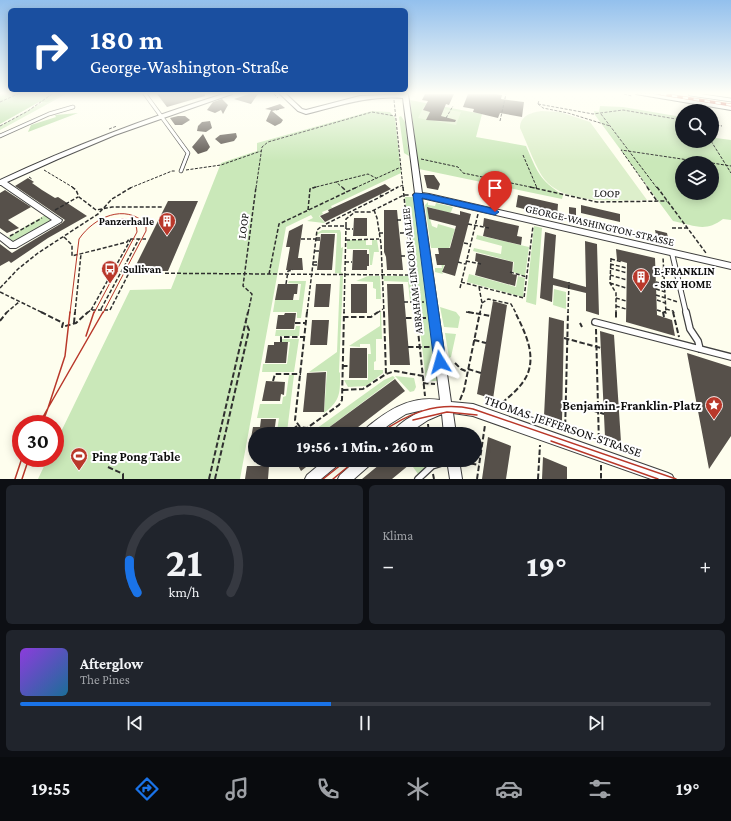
<!DOCTYPE html>
<html lang="de">
<head>
<meta charset="utf-8">
<style>
  :root { --surface:#171b24; --page:#20242c; --text:#f1f3f6; --muted:#9ea1a6; --line:#363941; --accent:#1a73e8 }
  body { margin:0; font-family:"Crimson Pro",serif; background:var(--page); color:var(--text); height:100vh; display:flex; flex-direction:column; font-size:15px; white-space:nowrap }
  * { box-sizing:border-box; margin:0 }
  p { font-size:13px; color:var(--muted) }
  .icon { flex:none; width:22px; height:22px; fill:none; stroke:currentColor; stroke-width:2; stroke-linecap:round; stroke-linejoin:round }
  .map { position:relative; height:479px; overflow:hidden }
  .details { display:flex; flex-direction:column; gap:6px; padding:6px; background:#0d0f14; flex:1 }
  .details>* { flex:none }
  .banner { position:absolute; left:8px; top:8px; width:400px; height:84px; border-radius:6px; box-shadow:0 2px 10px #0003; background:#1a4fa0; color:#fff; overflow:hidden }
  .buttons { position:absolute; left:675px; top:104px; display:grid; gap:8px }
  .buttons a { display:grid; place-items:center; width:44px; height:44px; border-radius:50%; background:var(--surface); box-shadow:0 2px 10px #0003; font-size:20px }
  .speed { position:absolute; left:12px; top:415px; display:flex; gap:8px; font-size:20px; font-weight:700; text-align:center }
  .speed>* { display:grid; place-content:center; width:52px; height:52px; border-radius:50%; background:var(--surface); box-shadow:0 2px 10px #0003; line-height:1 }
  .speed .limit { border:6px solid #d22; background:#fff; color:#111 }
  .pin { position:absolute; display:grid; place-items:center; width:34px; height:34px; color:#fff; margin:-41px -17px; border-radius:50% 50% 50% 0; rotate:-45deg; box-shadow:0 0 4px #0007 }
  .pin .icon { rotate:45deg }
  .me { position:absolute; width:44px; margin:-22px; rotate:352deg; stroke-linejoin:round; filter:drop-shadow(0 0 3px #0008) }
  .turn { display:flex; align-items:center; gap:14px; height:84px; padding:0 16px; font-size:18px }
  .turn .icon { width:52px; height:52px; stroke-width:2.5 }
  .turn b { display:block; font-size:28px; line-height:34px }
  .big { font-size:30px; font-weight:800; line-height:1.1 }
  .details .card { flex:1; display:flex; flex-direction:column; justify-content:center; gap:6px; min-width:0; padding:0 14px; border-radius:6px; background:var(--page) }
  .details .dial { align-items:center; gap:0 }
  .dial svg { height:104px; overflow:visible; fill:none; stroke:var(--line); stroke-width:7; stroke-linecap:round; text-anchor:middle }
  .dial text { fill:var(--text); stroke:none }
  .song { display:flex; align-items:center; gap:12px }
  .cover { width:48px; height:48px; border-radius:6px; background:linear-gradient(135deg,hsl(270 70% 55%),hsl(200 70% 35%)) }
  .played { height:4px; border-radius:2px; background:linear-gradient(90deg,var(--accent) 45%,var(--line) 45%) }
  .keys { display:flex; justify-content:space-around; direction:ltr }
  .heat { display:flex; justify-content:space-between; align-items:center; font-size:22px; direction:ltr }
  .details .tiles { flex:1; display:grid; gap:6px; grid-template-columns:1fr 1fr }
  .card:last-child { grid-column:span 2 }
  .trip { position:absolute; left:248px; top:427px; width:234px; height:40px; border-radius:20px; background:var(--surface); box-shadow:0 2px 10px #0003; font-weight:800; line-height:40px; text-align:center }
  .tab-bar { display:flex; height:64px; justify-content:space-around; align-items:center; background:#090b0e; color:var(--muted) }
  .tab-bar .icon { width:28px; height:28px }
  .tab-bar .active { color:var(--accent) }
  .tab-bar b { font-size:18px; color:var(--text) }
  .map>svg:first-child { display:block }
  .green { fill:#cae8b9; fill-rule:evenodd }
  .forest { fill:#acd899 }
  .pitch { fill:#ddefcb }
  .building { fill:#56504a }
  .lines { fill:none; stroke-linecap:round; stroke-linejoin:round }
  .service-far2-casing { stroke:#404040; stroke-width:4.5 }
  .service-far1-casing { stroke:#404040; stroke-width:6 }
  .service-casing { stroke:#404040; stroke-width:8 }
  .minor-casing { stroke:#404040; stroke-width:2 }
  .tertiary-casing { stroke:#404040; stroke-width:2 }
  .path-far2 { stroke:#2f2f2f; stroke-width:1; stroke-dasharray:3 1.5; stroke-linecap:butt }
  .path-far1 { stroke:#2f2f2f; stroke-width:1.5; stroke-dasharray:4 2; stroke-linecap:butt }
  .path { stroke:#2f2f2f; stroke-width:2; stroke-dasharray:5.5 2.5; stroke-linecap:butt }
  .service-far2 { stroke:#fff; stroke-width:3 }
  .service-far1 { stroke:#fff; stroke-width:4 }
  .service { stroke:#fff; stroke-width:5.5 }
  .minor { fill:#fff; fill-rule:evenodd }
  .tertiary { fill:#fff; fill-rule:evenodd }
  .tram-far1 { stroke:#b9382a; stroke-width:1 }
  .tram { stroke:#b9382a; stroke-width:1.5 }
  .rail-casing { stroke:#b9382a; stroke-width:3 }
  .rail { stroke:#fff; stroke-width:2; stroke-dasharray:5.5; stroke-linecap:butt }
  .route { fill:#1a73e8; stroke:#114b97 }
  .labels { text-anchor:middle; dominant-baseline:central; stroke-width:4; stroke-linejoin:round; paint-order:stroke }
  .street-label { font-size:11px; fill:#0d0d0d; stroke:#fff }
  .poi-label { font-size:11px; font-weight:bold; fill:#0d0d0d; stroke:#fff; text-anchor:start }
  .near-poi-label { font-size:13px; font-weight:bold; fill:#0d0d0d; stroke:#fff; text-anchor:end }
  .near-street-label { font-size:13px; fill:#0d0d0d; stroke:#fff }
</style>
</head>
<body>
<div class="map">
<svg width="731" height="479" viewBox="0 0 731 479">
  <rect width="100%" height="100%" fill="#fefeee"/>
  <!-- green -->
  <path class="green" d="M62,94H66L0,130V126L43,102Z
    M410,100L482,114L476,137L526,146C537,171 539,180 563,195L562,199L419,169Z
    M600,106L623,107L682,117V141H712V135L716,138L731,140V220L723,219C705,233 694,225 673,221L595,115L594,111L599,112ZM682,163H712V193H682Z
    M372,111L390,112L395,118L401,173L331,206L332,208L322,212L323,214L319,216L325,223H324L307,221L313,218L311,215L286,227L240,479H38L48,458H55V444L130,290L171,289L221,163L257,151V143Z
    M401,116L405,122L409,156L404,153L399,117Z
    M405,197H413L438,381H426Z
    M428,202V205L435,206L436,203L453,207L451,212L448,213L429,207L427,208L432,226L437,228L438,224L455,229L442,272L443,274L435,272V268H442L440,258H444L442,248H431L425,205Z
    M45,215L52,220L50,222L14,242L8,237Z
    M534,226L542,228L536,305L526,302Z
    M322,230H340L341,233V248L343,247L341,272L343,274L335,273L337,233H320L317,235V233Z
    M477,235L529,247L525,276L513,272L514,262L473,251L474,248L501,254L502,246L476,239Z
    M347,240H366V245H372V240H377L379,252H374L372,265H370L369,249H347Z
    M469,274L516,287L518,276L525,278L523,297L467,282Z
    M340,276H343L339,372L340,373C340,393 341,400 324,413L327,371L309,372L337,352Z
    M368,276H380L381,299H376V289L373,288V282L356,281Z
    M383,276H411L413,301L410,300L408,282L384,281Z
    M289,281H306L301,318H297V312H273L275,300H299L301,284L288,283Z
    M554,289L566,292V309L553,305Z
    M440,307L456,312L460,317L458,328L444,327Z
    M380,312H381L382,339H376V361L374,362V370H383V373L366,386L348,387L344,380H368V354H371L370,344H360V347L349,346L380,326Z
    M296,326H300L299,336H275L276,330H295Z
    M445,333L456,334L451,357L449,358Z
    M282,339H299L294,372H262L263,364H287L290,342H282Z
    M289,375H294L287,432H277L279,418H257L260,404H282L283,397L286,396Z
    M393,376L395,378L320,434H309L384,380Z
    M395,376L414,378L416,387L414,391L410,392Z
    M408,460H429L430,464L418,474Z"/>
  <!-- forest -->
  <path class="forest" d="M0,94H62L48,102H39L0,124Z
    M78,113L28,132L31,125L56,117L55,115Z"/>
  <!-- pitch -->
  <path class="pitch" d="M424,106L461,112L456,125L418,118Z
    M541,111L560,112L590,122L647,200C615,200 562,206 542,176C533,161 527,143 520,128C520,116 530,113 541,111Z"/>
  <!-- building -->
  <path class="building" d="M157,94H205V96L167,107Z
    M249,94H258L251,104L234,99Z
    M425,94H454L449,105L446,104L441,116L456,120L455,122L426,120L430,112L423,110L428,101L422,100Z
    M468,94H496L502,95L501,99L524,102L522,117L500,113L498,118L473,112L474,109L463,107Z
    M222,99L228,105L223,114L221,110L215,113L207,110L213,102Z
    M280,104L285,108L272,111L283,120L281,123L275,126L266,121L271,110L265,109Z
    M178,116H185L190,120L182,125H175L170,118Z
    M210,121L212,128L206,132L197,131L198,126L202,122Z
    M236,133L237,137L234,141L221,144L215,139L220,135Z
    M203,134L210,147L207,151L198,154L192,147Z
    M424,175H434L440,184L438,190L427,188Z
    M28,178L34,182L32,183L42,190L55,198L58,197L87,216L48,238L11,263L9,261L0,266V244L12,253L62,223L65,220L15,186Z
    M385,184L391,189L325,222L320,216L329,212L328,210Z
    M5,190L31,207L8,220L19,228L7,233L0,228V193Z
    M518,195L558,204L557,217L516,207Z
    M168,201H198L168,271H133Z
    M581,205L620,214V222L581,213Z
    M427,207L460,215V211L471,214L455,276L442,272L445,265H437L435,254H439L438,248H450L456,226L429,219Z
    M569,207L576,208V221L569,220Z
    M384,210H397L403,270H387L386,257L384,252Z
    M354,218H367V236H353Z
    M484,218L519,226L517,236L522,237L521,245L483,236L485,227L483,226Z
    M303,224L298,258H302L303,270H286L290,247H286L289,231Z
    M655,230L667,233L669,243L657,240Z
    M545,232L556,235L553,278L586,287L585,241L597,244L599,315L586,311V293L553,285L552,302L540,298Z
    M321,234H335L332,270H317Z
    M616,249L655,258L657,315L672,320L675,336L626,322L627,263L617,260Z
    M353,250H367V254H369V266H367V270H352Z
    M476,253L513,262L512,274L517,275L515,286L475,275L478,262L475,261Z
    M278,284H298L297,294H294L293,300H275Z
    M316,284H331L329,307H314Z
    M351,284H367V313H351Z
    M387,284H403L410,365H390Z
    M493,301L507,305L493,399L477,394Z
    M285,313H296L294,329H276L278,315H284Z
    M549,317L564,321L562,422L544,416Z
    M312,320H329L327,345H310Z
    M600,331L614,335L621,442L605,437Z
    M274,342H288L286,363H265L268,345H274Z
    M350,348H367V378H349Z
    M687,353L731,367V436L709,469Z
    M326,372L324,412H303L307,373Z
    M395,379L405,391L349,434H320Z
    M266,381L285,382L284,395L281,394L280,401H262Z
    M261,419H276L274,434H255V449H249L253,427H260Z
    M488,437L511,446L506,479H482Z
    M543,457L567,467V479H542Z
    M295,460H315L301,471Z
    M385,460H406L409,465L392,479H362Z
    M247,466H269L268,479H245Z"/>
  <g class="lines">
    <!-- service-far2 casing -->
    <g class="service-far2-casing">
      <path id="service-far2" d="M145,94L188,153L181,171
        M690,94L731,100
        M697,103L700,111
        M0,136L49,114L73,107"/>
    </g>
    <!-- service-far1 casing -->
    <g class="service-far1-casing">
      <path id="service-far1" d="M672,253L686,313"/>
    </g>
    <!-- service casing -->
    <g class="service-casing">
      <path id="service" d="M686,312L690,329L698,341L700,349
        M595,322L731,357
        M418,479L432,466L451,460"/>
    </g>
    <!-- minor casing -->
    <g class="minor-casing">
      <path id="minor" d="M223,94H232L115,135L58,159L7,182L62,220L61,222L16,248H10L0,240V233L13,242L52,220L1,185H0V180C73,146 147,118 223,94Z
        M280,94H286L302,109L306,110L360,96L408,94L422,193L429,194L731,263V269L422,198L451,402L473,404L668,473L672,475L674,479H651L473,416L453,413L456,434H444L442,414L428,420L407,434H392C397,423 414,415 423,410L406,414L390,424L377,434H362C365,428 370,425 375,421C395,406 415,396 440,400L415,197L413,195L415,193L403,98C369,95 338,106 306,114L298,111Z
        M325,460H341L339,464L321,479H305L307,475Z
        M357,460H373L371,464L354,479H338L340,475Z
        M447,460H459L462,479H450Z"/>
    </g>
    <!-- tertiary casing -->
    <g class="tertiary-casing">
      <path id="tertiary" d="M636,94H654L731,106V110Z"/>
    </g>
    <!-- path-far2 -->
    <path class="path-far2" d="M274,94L278,98
      M624,94L632,96
      M394,100L403,188
      M0,102L18,94
      M538,104L593,114L623,110L682,120
      M538,104L543,108L568,113L610,126
      M538,104L539,100
      M276,110L280,109
      M601,114L657,188
      M446,118L453,106
      M500,121L506,94
      M712,124L722,126
      M0,126L28,111L52,94
      M109,129L117,126
      M711,141L731,173
      M523,155L537,188
      M421,159L458,167L463,173L535,188
      M712,163L731,166
      M44,170L74,188
      M186,170L221,165L261,151
      M29,177L32,179
      M336,182L368,174L376,178
      M130,188L172,171H176
      M256,188L262,147L268,142L372,112L395,116
      M312,188L336,182L343,188
      M355,188L401,167
      M396,188L403,185
      M648,188L621,150L709,163"/>
    <!-- path-far1 -->
    <path class="path-far1" d="M72,187L76,190L79,197L96,210L112,207H163
      M342,187L347,192
      M403,187L416,313
      M530,187L597,202L667,201
      M536,187L537,189
      M647,187L657,201
      M657,187L706,253
      M380,195L382,196L398,187
      M55,210L78,197
      M308,210L310,189L316,187
      M374,210L377,218L381,244L384,313
      M397,220H406
      M326,224L382,196
      M468,224L489,228
      M346,226V219L355,212H370L404,195H409
      M672,228H687
      M346,229H353
      M379,233H385
      M400,233H408
      M10,236L42,218
      M64,237L72,245V256L127,242L129,239H146
      M316,238H321
      M301,239H316
      M316,240H321
      M346,240L379,239
      M464,243L470,244
      M315,251H319
      M401,256H410
      M611,258L610,283L616,293V313
      M611,259L622,262
      M466,261L481,264
      M313,262H318
      M345,262H352
      M458,262L465,264
      M610,264L627,268
      M313,265H318
      M610,268L627,273
      M656,268L664,271
      M510,272L527,277
      M129,273L412,275
      M269,274L279,224L357,187
      M656,274L665,277
      M610,275L627,280
      M461,282L524,298L533,226
      M656,282L665,284
      M610,283L626,288
      M286,284L288,271L293,270
      M479,287L482,303L480,313
      M0,288L18,269L38,253L98,214L112,199L132,187
      M460,288L478,214
      M656,289L665,292
      M0,292L43,313
      M656,295L678,302
      M616,298L626,301
      M657,300L665,303
      M404,302H424
      M482,303L488,299L511,304L516,313
      M616,306L626,309
      M101,309L139,239
      M666,309L673,311L674,313
      M91,310L131,239
      M657,310L666,313L663,257
      M466,312L474,313
      M6,313L19,302
      M75,313L81,254
      M87,313L91,310H110L130,271
      M248,313L252,294L243,286L256,187
      M307,313L317,230L322,226H346
      M344,313L346,226
      M377,313L383,309
      M568,313L569,282"/>
    <!-- path -->
    <path class="path" d="M41,312L63,323L62,327L76,323L88,312
      M307,312L295,420L300,427L307,428L339,405L342,400L344,312
      M384,312L386,374
      M416,312L425,396
      M468,312L491,316
      M616,312V320
      M663,312L664,317
      M664,312H666
      M673,312L679,337
      M343,317H371L378,312
      M406,318H426
      M0,321L7,312
      M74,323L75,312
      M295,323H306
      M580,323L582,327
      M596,329L599,445
      M564,338L601,348
      M474,340L486,343
      M281,342V337H305
      M408,347H430
      M455,363L461,369L468,372
      M342,366H349
      M468,369L481,373
      M273,381L275,374H301
      M423,383L435,384
      M343,390L363,389L386,374L395,371L423,376
      M460,400L464,390L480,312
      M562,401L604,414
      M496,408C505,400 516,392 523,382C539,360 526,334 515,312
      M428,424L429,434
      M565,433L568,312
      M287,434L297,426
      M463,462L479,465
      M601,465V479
      M108,467L123,474V479
      M433,474L434,479
      M209,479L248,312
      M215,479L249,330L246,323
      M477,479L485,425
      M538,479L540,445"/>
    <!-- service-far2 -->
    <use href="#service-far2" class="service-far2"/>
    <!-- service-far1 -->
    <use href="#service-far1" class="service-far1"/>
    <!-- service -->
    <use href="#service" class="service"/>
    <!-- minor -->
    <use href="#minor" class="minor"/>
    <!-- tertiary -->
    <use href="#tertiary" class="tertiary"/>
    <!-- tram-far1 -->
    <path class="tram-far1" d="M70,313L79,239C94,217 125,203 146,224V231L103,313
      M94,313L137,232C137,220 127,218 117,219"/>
    <!-- tram -->
    <path class="tram" d="M86,336L94,312
      M48,408L65,356L70,312
      M48,408L103,312
      M413,420L447,412L477,415
      M39,424L48,408
      M42,424L48,408
      M379,434C408,413 437,401 473,409L676,479
      M551,441L658,479
      M15,479L22,458
      M22,479L29,458
      M323,479L347,460
      M333,479L356,460"/>
    <!-- rail casing -->
    <g class="rail-casing">
      <path id="rail" d="M661,94L731,105"/>
    </g>
    <!-- rail -->
    <use href="#rail" class="rail"/>
  </g>
  <!-- sky -->
  <linearGradient id="sky" x2="0" y2="1"><stop stop-color="#93c0ed"/><stop offset="0.58" stop-color="#fffff7"/><stop offset="1" stop-color="#fffff7" stop-opacity="0"/></linearGradient>
  <rect width="731" height="161" fill="url(#sky)"/>
  <!-- route -->
  <path class="route" d="M415,193L428,194L495,209L499,212L495,215L422,198L446,362L444,366L440,368L436,366L434,362L413,195Z"/>
  <!-- icons -->
  <defs>
    <g id="building-pin" transform="scale(0.9)"><path d="M0 17L-7.5 6A9.5 9.5 0 1 1 7.5 6Z" fill="#b9382a" stroke="#fff"/><path d="M-4-6H4V6H1V3H-1V6H-4ZM-2.5-4.3h1.7v1.8h-1.7ZM.8-4.3h1.7v1.8H.8ZM-2.5-1h1.7V.8h-1.7ZM.8-1h1.7V.8H.8Z" fill="#fff"/></g>
    <g id="bus-pin" transform="scale(0.9)"><path d="M0 17L-7.5 6A9.5 9.5 0 1 1 7.5 6Z" fill="#b9382a" stroke="#fff"/><path d="M-5-6H5V4H4V6H2V4H-2V6H-4V4H-5ZM-3.5-4V0h7V-4ZM-3.5 1.2v1.5H-2V1.2ZM2 1.2v1.5H3.5V1.2Z" fill="#fff"/></g>
    <g id="sight-pin" transform="scale(0.9)"><path d="M0 17L-7.5 6A9.5 9.5 0 1 1 7.5 6Z" fill="#b9382a" stroke="#fff"/><path d="M0-6L1.8-2.2L6-1.7L2.9 1.2L3.7 5.4L0 3.3L-3.7 5.4L-2.9 1.2L-6-1.7L-1.8-2.2Z" fill="#fff"/></g>
    <g id="stadium-pin" transform="scale(0.9)"><path d="M0 17L-7.5 6A9.5 9.5 0 1 1 7.5 6Z" fill="#b9382a" stroke="#fff"/><path d="M0-5a6.5 5 0 1 0 0 10a6.5 5 0 1 0 0-10ZM-3.5-1.8h7v3.6h-7Z" fill="#fff"/></g>
  </defs>
  <g fill-rule="evenodd">
    <use href="#building-pin" x="167" y="221"/>
    <use href="#bus-pin" x="110" y="269"/>
    <use href="#building-pin" x="641" y="277"/>
    <use href="#sight-pin" x="714" y="405"/>
    <use href="#stadium-pin" x="79" y="456"/>
  </g>
  <g class="labels">
    <!-- street labels -->
    <g class="street-label">
      <text transform="translate(607 193) rotate(2)">LOOP</text>
      <text transform="translate(600 225) rotate(13)">GEORGE-WASHINGTON-STRASSE</text>
      <text transform="translate(243 226) rotate(-82)">LOOP</text>
      <text transform="translate(412 271) rotate(-96)">ABRAHAM-LINCOLN-ALLEE</text>
    </g>
    <!-- poi labels -->
    <g class="poi-label">
      <text x="154" y="221" text-anchor="end">Panzerhalle</text>
      <text x="123" y="269">Sullivan</text>
      <text x="654" y="271">E-FRANKLIN<tspan x="654" dy="13">- SKY HOME</tspan></text>
    </g>
    <!-- near-poi labels -->
    <g class="near-poi-label">
      <text x="701" y="405">Benjamin-Franklin-Platz</text>
      <text x="92" y="456" text-anchor="start">Ping Pong Table</text>
    </g>
    <!-- near-street labels -->
    <g class="near-street-label">
      <text transform="translate(563 426) rotate(19)">THOMAS-JEFFERSON-STRASSE</text>
    </g>
  </g>
</svg>
<div class="buttons">
<a><svg class="icon" aria-label="search" viewBox="0 0 24 24"><circle cx="10" cy="10" r="6"/><path d="M15 15l6 6"/></svg></a>
<a><svg class="icon" aria-label="layers" viewBox="0 0 24 24"><path d="M12 4l9 5-9 5-9-5zM3 14l9 5 9-5"/></svg></a>
</div>
<div class="speed"><div class="limit">30</div></div>
<div class="pin" style="left:495px;top:212px;background:#d93025"><svg class="icon" aria-label="arrive" viewBox="0 0 24 24"><path d="M6 21V4h12l-3 4 3 4H6"/></svg></div>
<svg class="me" style="left:440px;top:362px" viewBox="-20 -20 40 40"><path d="M0-17L14 15 0 8-14 15z" fill="#1a73e8" stroke="#fff" stroke-width="4"/></svg>
<div class="trip">19:56 · 1 Min. · 260 m</div>
<div class="banner">
<div class="turn"><svg class="icon" aria-label="right" viewBox="0 0 24 24"><path d="M7 20v-9h11M14 6l5 5-5 5"/></svg><div><b>180 m</b>George-Washington-Straße</div></div>
</div>
</div>
<section class="details">
<div class="tiles">
<div class="card dial"><svg viewBox="0 0 100 80">
<path d="M14 69A42 42 0 1 1 86 69"/>
<path d="M14 69A42 42 0 0 1 8 44" stroke="#1a73e8"/>
<text x="50" y="56" font-size="32" font-weight="700">21</text>
<text x="50" y="72" font-size="11">km/h</text>
</svg></div>
<div class="card"><p>Klima</p>
<div class="heat"><a>−</a><b class="big">19°</b><a>+</a></div>
</div>
<div class="card">
<div class="song"><i class="cover"></i><div><b>Afterglow</b><p>The Pines</p></div></div>
<div class="played"></div>
<div class="keys"><svg class="icon" aria-label="previous" viewBox="0 0 24 24"><path d="M18 5L8 12l10 7zM5 5v14"/></svg><svg class="icon" aria-label="pause" viewBox="0 0 24 24"><path d="M8 5v14M16 5v14"/></svg><svg class="icon" aria-label="next" viewBox="0 0 24 24"><path d="M6 5l10 7-10 7zM19 5v14"/></svg></div>
</div>
</div>
</section>
<nav class="tab-bar">
<b>19:55</b>
<svg class="icon active" aria-label="directions" viewBox="0 0 24 24"><path d="M12 3l9 9-9 9-9-9zM9 14v-3h6M13 9l2 2-2 2"/></svg>
<svg class="icon" aria-label="music" viewBox="0 0 24 24"><path d="M9 18V5l10-2v13"/><circle cx="6" cy="18" r="3"/><circle cx="16" cy="16" r="3"/></svg>
<svg class="icon" aria-label="phone" viewBox="0 0 24 24"><path d="M5 4h4l2 5-3 2q2 4 5 5l2-3 5 2v4C11 20 4 13 5 4z"/></svg>
<svg class="icon" aria-label="climate" viewBox="0 0 24 24"><path d="M12 3v18M4 7l16 10M4 17L20 7"/></svg>
<svg class="icon" aria-label="car" viewBox="0 0 24 24"><path d="M5 17H2v-5l4-1 3-4h7l3 4 3 1v5h-3M9 17h6M6 11h13"/><circle cx="7" cy="17" r="2"/><circle cx="17" cy="17" r="2"/></svg>
<svg class="icon" aria-label="filters" viewBox="0 0 24 24"><path d="M4 7h16M4 17h16"/><circle cx="9" cy="7" r="2"/><circle cx="15" cy="17" r="2"/></svg>
<b>19°</b>
</nav>
</body>
</html>
